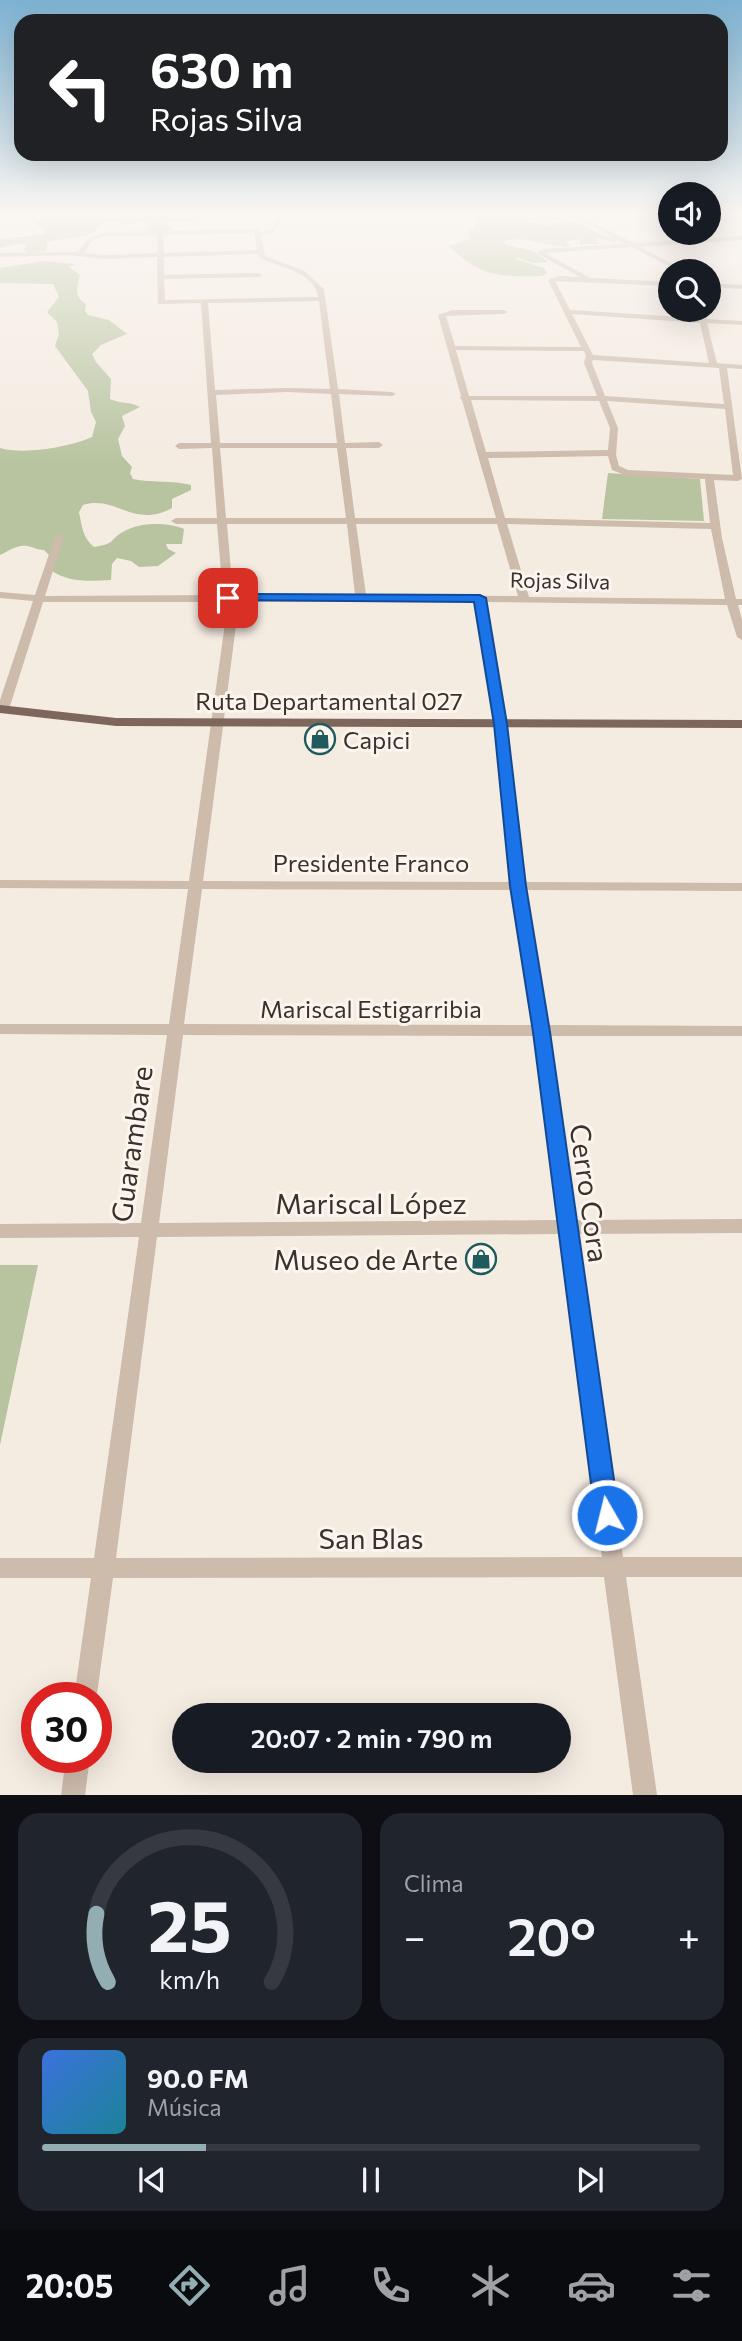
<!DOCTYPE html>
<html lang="es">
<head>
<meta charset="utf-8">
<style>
  :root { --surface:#171b24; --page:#20242c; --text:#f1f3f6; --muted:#9ea1a6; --line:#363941; --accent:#92aeb2 }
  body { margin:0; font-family:Commissioner,sans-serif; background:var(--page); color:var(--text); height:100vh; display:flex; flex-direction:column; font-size:26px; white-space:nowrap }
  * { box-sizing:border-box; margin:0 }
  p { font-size:23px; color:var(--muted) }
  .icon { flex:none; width:38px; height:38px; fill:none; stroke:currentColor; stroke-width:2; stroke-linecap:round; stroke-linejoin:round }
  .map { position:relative; height:1795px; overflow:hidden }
  .panel { display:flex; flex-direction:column; gap:18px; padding:18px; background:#0d0f14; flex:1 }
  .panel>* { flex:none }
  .hud { position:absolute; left:14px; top:14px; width:714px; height:147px; border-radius:21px; box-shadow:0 7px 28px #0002; background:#202124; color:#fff; overflow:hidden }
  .controls { position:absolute; left:658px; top:182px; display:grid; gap:14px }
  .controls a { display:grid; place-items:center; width:63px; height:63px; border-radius:50%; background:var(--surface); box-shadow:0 7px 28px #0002; font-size:35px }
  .speed { position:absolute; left:21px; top:1682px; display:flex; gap:14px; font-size:35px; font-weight:700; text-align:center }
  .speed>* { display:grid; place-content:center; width:91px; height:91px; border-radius:50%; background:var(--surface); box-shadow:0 7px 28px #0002; line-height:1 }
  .speed .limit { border:10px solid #d22; background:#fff; color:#111 }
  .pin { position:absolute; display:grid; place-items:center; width:60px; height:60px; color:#fff; margin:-30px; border-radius:14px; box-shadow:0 4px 10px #0006 }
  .me { position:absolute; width:77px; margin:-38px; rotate:352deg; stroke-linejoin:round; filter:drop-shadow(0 0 5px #0008) }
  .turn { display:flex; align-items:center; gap:24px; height:147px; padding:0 21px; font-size:32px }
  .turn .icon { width:91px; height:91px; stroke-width:2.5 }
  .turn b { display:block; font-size:49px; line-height:60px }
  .big { font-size:52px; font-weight:600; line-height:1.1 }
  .panel .tile { flex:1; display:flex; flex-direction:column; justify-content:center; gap:10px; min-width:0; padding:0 24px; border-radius:21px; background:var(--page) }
  .panel .dial { align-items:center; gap:0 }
  .dial svg { height:182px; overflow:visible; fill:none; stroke:var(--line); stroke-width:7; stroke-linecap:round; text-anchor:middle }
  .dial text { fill:var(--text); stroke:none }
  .song { display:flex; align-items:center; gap:21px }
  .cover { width:84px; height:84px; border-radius:10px; background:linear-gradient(135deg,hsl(220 70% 55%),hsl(190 70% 35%)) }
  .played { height:7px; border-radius:4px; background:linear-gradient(90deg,var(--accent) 25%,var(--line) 25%) }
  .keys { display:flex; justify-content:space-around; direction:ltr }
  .heat { display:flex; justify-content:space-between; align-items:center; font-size:38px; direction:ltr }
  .panel .tiles { flex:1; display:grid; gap:18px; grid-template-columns:1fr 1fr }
  .tile:last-child { grid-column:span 2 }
  .trip { position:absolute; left:172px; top:1703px; width:399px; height:70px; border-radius:35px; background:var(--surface); box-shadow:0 7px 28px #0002; font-weight:600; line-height:70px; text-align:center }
  .tab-bar { display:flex; height:112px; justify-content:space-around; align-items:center; background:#090b0e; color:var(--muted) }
  .tab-bar .icon { width:49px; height:49px }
  .tab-bar .active { color:var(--accent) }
  .tab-bar b { font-size:32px; color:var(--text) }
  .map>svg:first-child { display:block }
  .green { fill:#b8c4a0 }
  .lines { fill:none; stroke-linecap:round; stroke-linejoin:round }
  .street { fill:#cdbbac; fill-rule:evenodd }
  .primary { fill:#7d675c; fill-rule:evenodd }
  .route { fill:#1a73e8; stroke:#114b97; stroke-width:2 }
  .labels { text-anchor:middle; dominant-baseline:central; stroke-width:6; stroke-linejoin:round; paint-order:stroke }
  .far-street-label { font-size:21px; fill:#3b302b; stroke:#fbf5ee }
  .street-label { font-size:24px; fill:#3b302b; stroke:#fbf5ee }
  .poi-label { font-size:24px; fill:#3b302b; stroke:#fbf5ee; text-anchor:start }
  .near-street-label { font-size:28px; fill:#3b302b; stroke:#fbf5ee }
  .near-poi-label { font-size:28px; fill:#3b302b; stroke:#fbf5ee; text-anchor:end }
</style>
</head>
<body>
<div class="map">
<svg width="742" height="1795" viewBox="0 0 742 1795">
  <rect width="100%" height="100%" fill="#f4ebe1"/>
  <!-- green -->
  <path class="green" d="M46,212H120L144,216L157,212H186L193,216L194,223L165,221L164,224L174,227L172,230L148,232L143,230L150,225L146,222L125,225L113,221L103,222L92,234L47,242V251L28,253L23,250L28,245L19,244L0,248V239L47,234L35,224L46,215Z
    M411,212H526L527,221L550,226C569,214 581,222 598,233C604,237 614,237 621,240L615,242L596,238L598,244H580V239L565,241L571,246C550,249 520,233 504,242L506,245L534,251L548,262L533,263L517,257L516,259L544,268L547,273L542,276C501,277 479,277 449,246L470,239L467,232L474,228L476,219C455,212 432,221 410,215Z
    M45,261L75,264L69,267L80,275C77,286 73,296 86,304L85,311L88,315L109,320L127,334L101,345L92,354L96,362L111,379L110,399C120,404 130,401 140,407L122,416L125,426L118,439L122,456L132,467L130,473L133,479C152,483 171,480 191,485V490L172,499V508C134,529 116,495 83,505L79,512C82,526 82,537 94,547C118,543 107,541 123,532C139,522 167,522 184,529L182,544H166L168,549L176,553L158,566L139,567L131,561L117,558L112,564L111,580C91,581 70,583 52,571L50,556L44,550C37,550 34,547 27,546C18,544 8,551 0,555V448C24,455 70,447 92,437L96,422L91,412L88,391L55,346L59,334L57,322L47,312L59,297L53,284L0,283V268Z
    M608,473L700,479L704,521L602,519Z
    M0,1265H38L0,1445Z"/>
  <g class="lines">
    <!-- street -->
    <path class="street" d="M280,212H286L274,232L261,235L265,256L304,271L324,289L338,389L392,392L396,394L392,396L339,394L345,443L379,442L383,445L379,448H346L355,518H496L462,400L460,398L461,396L438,315L452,310H504L508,312L504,314L446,316L455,346L581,347L548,280L559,276L580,277L540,255L538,252L544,249L625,244L576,218L533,221L531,218L569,215L565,212L578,215L661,212L658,214L584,218L634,243L742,236V240L640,247L686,271H678L632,247L545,253L590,278L670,282V286L555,281L570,310L699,318L697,312L701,310L705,312L706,319L742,321V325L707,323L717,363L742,365V369L727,368L742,479L738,481L714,480L722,538L736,599H742V605H738L742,620V640L737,637L727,605L486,602L506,724L524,882L742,883V891L526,890L548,1025L742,1026V1036H549L576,1220L742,1219V1233L577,1234L623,1557H742V1577H626L657,1795H633L604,1577L113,1578L96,1701V1698H74L91,1578H0V1558H94L139,1237L0,1238V1224L141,1223L167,1035L0,1034V1024H169L188,889L0,888V880L189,881L228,602H43L9,709L7,712H0V700L33,601L0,598V592L35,595L56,534L64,536L45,596L223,595L217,524H176L171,521L176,518H217L212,448L179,449L175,446L179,443H211L201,303L158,304L157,257L105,259L68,255L0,257V253L78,252L89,238L105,232L257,229L260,232L270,230ZM254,233L257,250L164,253L163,235ZM157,235V253L105,255L84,253L93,240L106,236ZM258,254L260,258C279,267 315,272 318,297L165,300L164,279L259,277L262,275L259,273L164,275V257ZM319,301L330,389L287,388L215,390L208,303ZM572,314L700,323L709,363L593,355ZM456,350L584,351L586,356L584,363L597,396H469ZM593,360L719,368L724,404L605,396L592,363ZM287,392L331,394L337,443H220L216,395ZM471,400L599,401L610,428L608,450L486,452ZM607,401L725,409L733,475L628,470L619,466L616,455L618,428ZM220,448H337L346,518H226ZM608,456L612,470L627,476L705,479L710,523L505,518L488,458ZM227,524H347L355,595H233ZM356,524H497L518,596L366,595ZM507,524L711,529L725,599L529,597ZM239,602H475L494,724L511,882L203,881ZM202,889L512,890L532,1025L184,1024ZM183,1035L534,1036L558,1220L159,1223ZM560,1234L602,1557L116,1558L157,1237Z
      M666,212H670V215Z
      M709,283L742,285V289L709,287Z
      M66,1757H90L85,1795H61Z"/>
    <!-- primary -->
    <path class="primary" d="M0,705L116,718L742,720V728L116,726L0,713Z"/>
  </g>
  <!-- sky -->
  <linearGradient id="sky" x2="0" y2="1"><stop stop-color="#7eb2d2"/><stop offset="0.46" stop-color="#faf6f2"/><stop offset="1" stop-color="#faf6f2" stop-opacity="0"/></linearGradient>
  <rect width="742" height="463" fill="url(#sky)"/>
  <!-- route -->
  <path class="route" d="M228,594L480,595L486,598L507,724L526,886L550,1032L619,1515L616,1523L607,1526L599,1523L595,1515L533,1032L510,886L494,724L474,602L224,600L222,598Z"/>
  <!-- icons -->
  <defs>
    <g id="shop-ring" transform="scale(1.575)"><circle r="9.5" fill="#fbf5ee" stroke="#1f5a5e" stroke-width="1.5"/><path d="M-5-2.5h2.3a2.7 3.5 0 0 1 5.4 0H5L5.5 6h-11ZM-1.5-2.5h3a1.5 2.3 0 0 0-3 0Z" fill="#1f5a5e"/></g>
  </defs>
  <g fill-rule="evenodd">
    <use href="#shop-ring" x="320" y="739"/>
    <use href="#shop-ring" x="481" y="1259"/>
  </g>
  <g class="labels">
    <!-- far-street labels -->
    <g class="far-street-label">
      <text transform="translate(560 580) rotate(1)">Rojas Silva</text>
    </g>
    <!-- street labels -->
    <g class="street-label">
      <text x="329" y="700">Ruta Departamental 027</text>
      <text x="371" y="862">Presidente Franco</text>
      <text x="371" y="1008">Mariscal Estigarribia</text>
    </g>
    <!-- poi labels -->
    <g class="poi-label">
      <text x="343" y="739">Capici</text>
    </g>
    <!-- near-street labels -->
    <g class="near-street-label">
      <text transform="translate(131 1144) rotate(-82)">Guarambare</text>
      <text transform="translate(590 1193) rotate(82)">Cerro Cora</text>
      <text x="371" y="1203">Mariscal López</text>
      <text x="371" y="1538">San Blas</text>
    </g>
    <!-- near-poi labels -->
    <g class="near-poi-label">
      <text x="458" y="1259">Museo de Arte</text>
    </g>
  </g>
</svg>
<div class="controls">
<a><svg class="icon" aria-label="sound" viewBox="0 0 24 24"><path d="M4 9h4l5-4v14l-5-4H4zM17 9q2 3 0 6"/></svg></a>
<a><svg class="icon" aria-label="search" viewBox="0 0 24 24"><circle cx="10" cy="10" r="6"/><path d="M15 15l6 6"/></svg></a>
</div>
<div class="speed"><div class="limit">30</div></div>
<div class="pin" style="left:228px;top:598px;background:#d93025"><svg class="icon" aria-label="arrive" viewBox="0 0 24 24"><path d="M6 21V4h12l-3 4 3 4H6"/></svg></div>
<svg class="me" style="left:607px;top:1515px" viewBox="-20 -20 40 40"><circle r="17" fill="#1a73e8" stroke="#fff" stroke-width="3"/><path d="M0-11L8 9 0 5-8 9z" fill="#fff"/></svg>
<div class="trip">20:07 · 2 min · 790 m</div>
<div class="hud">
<div class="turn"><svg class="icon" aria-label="left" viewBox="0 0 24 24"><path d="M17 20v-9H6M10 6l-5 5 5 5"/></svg><div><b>630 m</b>Rojas Silva</div></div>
</div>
</div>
<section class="panel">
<div class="tiles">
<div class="tile dial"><svg viewBox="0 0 100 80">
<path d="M14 69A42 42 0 1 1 86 69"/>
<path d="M14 69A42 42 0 0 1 9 39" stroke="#92aeb2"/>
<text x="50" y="56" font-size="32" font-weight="700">25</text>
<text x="50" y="72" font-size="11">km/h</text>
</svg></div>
<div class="tile"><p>Clima</p>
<div class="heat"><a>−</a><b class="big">20°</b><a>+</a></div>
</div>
<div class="tile">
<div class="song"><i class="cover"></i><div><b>90.0 FM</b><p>Música</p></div></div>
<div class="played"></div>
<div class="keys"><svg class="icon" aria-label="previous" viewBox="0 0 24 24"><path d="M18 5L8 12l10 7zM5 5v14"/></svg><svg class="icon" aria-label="pause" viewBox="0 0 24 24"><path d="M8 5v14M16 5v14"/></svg><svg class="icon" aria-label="next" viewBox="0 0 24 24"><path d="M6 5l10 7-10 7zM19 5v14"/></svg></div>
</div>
</div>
</section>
<nav class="tab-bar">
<b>20:05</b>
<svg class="icon active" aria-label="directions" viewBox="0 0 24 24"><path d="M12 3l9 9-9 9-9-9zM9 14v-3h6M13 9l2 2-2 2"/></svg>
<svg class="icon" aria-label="music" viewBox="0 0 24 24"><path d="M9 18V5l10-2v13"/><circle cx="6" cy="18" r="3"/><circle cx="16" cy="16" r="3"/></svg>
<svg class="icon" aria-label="phone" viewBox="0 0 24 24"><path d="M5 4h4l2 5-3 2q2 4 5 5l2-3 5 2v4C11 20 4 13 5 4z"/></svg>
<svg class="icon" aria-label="climate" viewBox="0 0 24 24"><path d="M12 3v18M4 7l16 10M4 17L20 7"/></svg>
<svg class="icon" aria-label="car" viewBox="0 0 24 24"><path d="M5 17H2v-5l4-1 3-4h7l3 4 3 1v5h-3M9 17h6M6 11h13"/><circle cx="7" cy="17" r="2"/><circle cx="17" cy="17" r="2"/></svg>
<svg class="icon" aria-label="filters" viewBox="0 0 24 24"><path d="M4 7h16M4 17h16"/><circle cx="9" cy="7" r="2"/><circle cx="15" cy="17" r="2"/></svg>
</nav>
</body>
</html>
